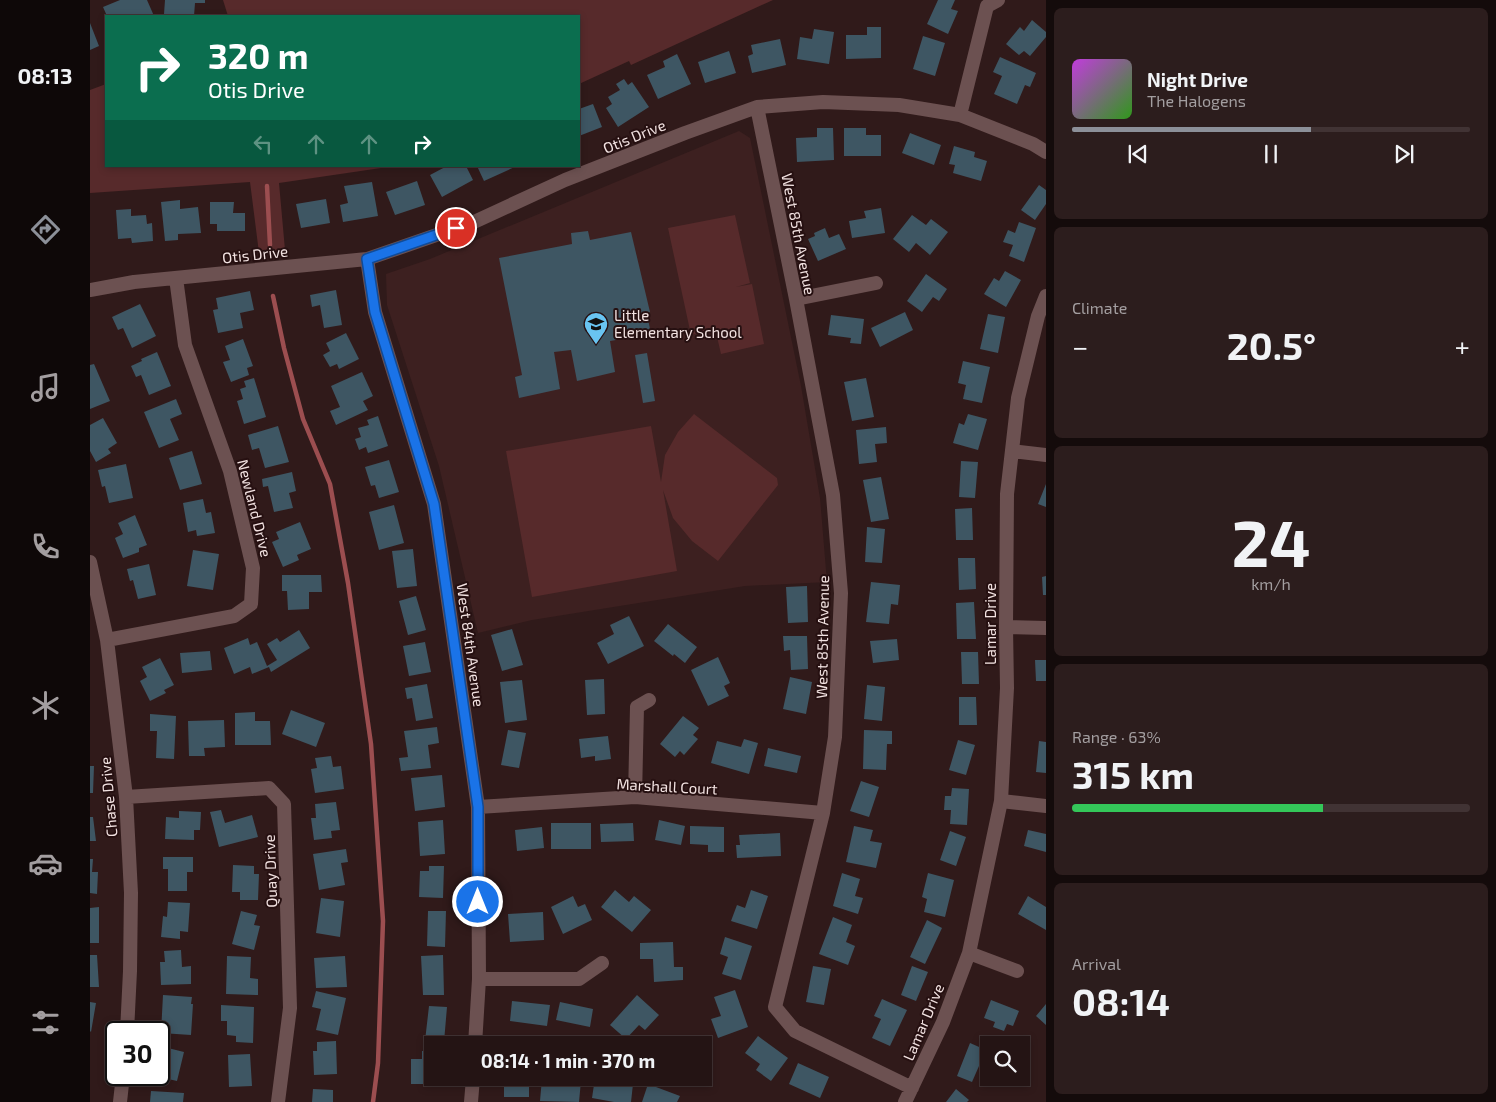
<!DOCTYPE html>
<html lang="en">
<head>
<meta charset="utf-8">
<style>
  :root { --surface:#241414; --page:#2c1d1d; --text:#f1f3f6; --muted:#a39ea0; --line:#413334; --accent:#8c9099 }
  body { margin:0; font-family:"Exo 2",sans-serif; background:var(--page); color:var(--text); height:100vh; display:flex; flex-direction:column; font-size:19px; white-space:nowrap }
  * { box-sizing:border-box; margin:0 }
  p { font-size:16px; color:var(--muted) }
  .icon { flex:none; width:28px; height:28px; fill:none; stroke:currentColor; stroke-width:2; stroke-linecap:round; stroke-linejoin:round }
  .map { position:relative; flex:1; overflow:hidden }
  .panel { display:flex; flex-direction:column; gap:8px; padding:8px; background:#140b0b; width:450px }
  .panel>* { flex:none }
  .top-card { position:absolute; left:15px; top:15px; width:475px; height:152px; border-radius:0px; box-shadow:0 2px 8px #0003,0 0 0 1px var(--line); background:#0b6e4f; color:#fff; overflow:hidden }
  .controls { position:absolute; left:890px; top:1036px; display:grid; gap:10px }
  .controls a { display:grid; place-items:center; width:50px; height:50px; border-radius:0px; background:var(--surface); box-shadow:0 2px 8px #0003,0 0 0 1px var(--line); font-size:25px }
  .speed { position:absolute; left:15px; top:1021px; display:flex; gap:10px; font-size:25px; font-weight:700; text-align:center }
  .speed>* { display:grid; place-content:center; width:65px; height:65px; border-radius:50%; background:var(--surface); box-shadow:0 2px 8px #0003,0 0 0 1px var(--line); line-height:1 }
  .speed .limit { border:2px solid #111; border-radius:8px; background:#fff; color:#111 }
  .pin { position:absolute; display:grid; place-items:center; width:42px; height:42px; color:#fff; margin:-21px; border:2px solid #fff; border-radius:50%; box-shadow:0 1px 5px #0007 }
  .me { position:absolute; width:55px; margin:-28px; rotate:0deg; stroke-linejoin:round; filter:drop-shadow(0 0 4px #0008) }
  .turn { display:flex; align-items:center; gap:18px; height:105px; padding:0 20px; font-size:22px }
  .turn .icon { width:65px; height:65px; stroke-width:2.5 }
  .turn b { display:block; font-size:35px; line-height:42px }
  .lanes { display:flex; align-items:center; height:48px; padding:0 20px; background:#0003; justify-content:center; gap:25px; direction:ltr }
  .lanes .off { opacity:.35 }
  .big { font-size:38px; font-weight:700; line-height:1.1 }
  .panel .card { flex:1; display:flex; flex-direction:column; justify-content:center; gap:8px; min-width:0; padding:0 18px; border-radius:8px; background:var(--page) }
  .panel .dial { align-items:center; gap:0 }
  .dial b { font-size:65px; line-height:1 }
  .song { display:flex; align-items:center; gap:15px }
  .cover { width:60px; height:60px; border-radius:8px; background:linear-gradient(135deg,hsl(290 70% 55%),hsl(110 70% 35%)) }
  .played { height:5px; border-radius:2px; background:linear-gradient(90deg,var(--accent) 60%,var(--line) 60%) }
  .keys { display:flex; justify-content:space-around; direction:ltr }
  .heat { display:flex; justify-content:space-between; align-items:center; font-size:28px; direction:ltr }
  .charge { height:8px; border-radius:4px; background:linear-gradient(90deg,#34c759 63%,var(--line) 0) }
  .trip { position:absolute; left:334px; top:1036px; width:288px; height:50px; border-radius:0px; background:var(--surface); box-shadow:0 2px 8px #0003,0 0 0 1px var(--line); font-weight:700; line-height:50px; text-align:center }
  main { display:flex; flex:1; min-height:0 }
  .menu { display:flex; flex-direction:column; width:90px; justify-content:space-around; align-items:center; background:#0e0808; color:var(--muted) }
  .menu .icon { width:35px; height:35px }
  .menu .active { color:var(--accent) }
  .menu b { font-size:22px; color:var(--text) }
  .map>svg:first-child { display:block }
  .built { fill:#3d2020 }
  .green { fill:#572a2b }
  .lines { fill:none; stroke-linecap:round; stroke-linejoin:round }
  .stream { stroke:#9c4e50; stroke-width:4.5 }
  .building { fill:#3e5663 }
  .minor { stroke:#6c5151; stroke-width:14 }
  .route-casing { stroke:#114b97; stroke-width:12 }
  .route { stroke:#1a73e8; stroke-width:9 }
  .labels { text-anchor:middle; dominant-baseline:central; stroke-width:4; stroke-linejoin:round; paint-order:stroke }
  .street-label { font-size:15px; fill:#f2e2e1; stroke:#261011 }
  .poi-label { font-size:15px; fill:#f2e2e1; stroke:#261011; text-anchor:start }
</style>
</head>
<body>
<main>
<nav class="menu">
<b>08:13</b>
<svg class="icon active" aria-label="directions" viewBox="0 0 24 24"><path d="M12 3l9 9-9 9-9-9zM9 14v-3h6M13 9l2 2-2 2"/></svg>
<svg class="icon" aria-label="music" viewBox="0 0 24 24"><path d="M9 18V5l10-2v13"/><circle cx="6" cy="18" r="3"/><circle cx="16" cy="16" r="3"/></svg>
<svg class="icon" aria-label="phone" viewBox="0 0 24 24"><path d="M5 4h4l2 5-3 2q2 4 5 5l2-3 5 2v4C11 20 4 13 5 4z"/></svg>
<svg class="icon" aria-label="climate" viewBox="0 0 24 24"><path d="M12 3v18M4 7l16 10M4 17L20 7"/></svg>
<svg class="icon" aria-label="car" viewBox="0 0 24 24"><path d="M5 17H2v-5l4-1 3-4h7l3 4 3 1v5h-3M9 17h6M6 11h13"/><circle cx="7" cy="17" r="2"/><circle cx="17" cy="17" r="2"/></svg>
<svg class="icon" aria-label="filters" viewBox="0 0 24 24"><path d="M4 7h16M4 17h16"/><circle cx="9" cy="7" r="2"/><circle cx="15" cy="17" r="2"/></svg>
</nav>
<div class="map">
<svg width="956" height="1102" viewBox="0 0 956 1102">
  <rect width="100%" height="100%" fill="#301a1a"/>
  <!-- built -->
  <path class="built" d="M649,131L660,138L711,386L730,498L737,582L655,586L442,620L388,633L349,466L297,305L296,274L340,259Z"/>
  <!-- green -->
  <path class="green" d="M133,0H683L541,65L539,61L489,84V16H138Z
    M16,84V166H296L291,168L189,183L195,250L169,253L160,182L0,193V90Z
    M645,215L660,283L646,287L662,284L674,344L631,354L625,328L601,335L578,228Z
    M604,414L687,478L688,485L628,561L602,541L583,518L573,490L587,571L442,597L416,451L561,426L571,482L575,455L588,432Z"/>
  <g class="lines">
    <!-- stream -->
    <path class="stream" d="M177,186L180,245
      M183,296L194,348L213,419L240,484L258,583L281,744L293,921L288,1063L283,1102"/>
  </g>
  <!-- building -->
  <path class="building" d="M30,0H57L64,16H17L13,7Z
    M75,0H115V3H105L104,16L74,14Z
    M848,0H865L861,9L868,11L858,34L837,24Z
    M942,20L956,32V37L940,56L934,51L929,55L916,44L930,27L934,31Z
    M0,23L9,46L0,50Z
    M777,27H791V58L756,59V35H777Z
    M724,29L744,32L739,64L707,59L710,37L722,39Z
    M833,36L855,43L845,76L823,69Z
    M690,39L696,65L662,73L658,56L663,54L661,45Z
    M639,51L646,73L615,83L608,62Z
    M587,54L601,84L568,99L557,75L575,67L573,61Z
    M910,57L946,73L940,87L935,85L927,104L904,94L912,76L903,72Z
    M534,79L538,85L542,82L559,107L528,127L516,108L522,104L518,97L530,90L526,84Z
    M503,104L512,127L489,136V109Z
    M727,128H743L744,160L707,162L706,138L727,137Z
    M754,128H776V135H791V156H754Z
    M820,133L851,145L844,165L812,153Z
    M864,146L885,152L884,157L897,161L891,181L863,173L865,165L859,164Z
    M357,166H376L383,180L352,197L340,175Z
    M387,166H427L394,181Z
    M327,181L335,205L305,215L296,192Z
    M282,182L288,216L253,222L250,205L258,203L254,186Z
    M949,185L956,190V204L945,220L931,210Z
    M236,199L240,223L211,228L206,204Z
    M90,200V209L108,207L111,233L88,234V240L75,241L71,202Z
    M120,202H144L143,213H155V231H127V224H120Z
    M791,208L795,233L762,238L759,221L776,218L774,211Z
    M41,209V216L56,215L57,224L62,223L63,241L42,243L41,238L28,239L26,210Z
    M822,215L836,225L841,219L858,232L840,255L826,243L819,252L803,239Z
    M929,222L946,228L934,262L919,256L923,245L913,242L918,230L925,233Z
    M735,228L739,238L749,234L756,249L728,261L718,239L725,236L724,233Z
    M498,231L500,240L541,232L560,312L557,314L561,334L520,341L525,372L487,381L481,350L464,352L470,389L429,398L425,377L432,375L409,258L482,244L481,233Z
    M915,271L931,280L916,307L894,294L904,278L909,281Z
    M836,274L857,289L849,301L843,297L832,312L817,301Z
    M246,290L252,325L234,328L230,305L222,307L220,295Z
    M160,291L164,310L150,313L153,328L128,333L123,310L128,309L126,298Z
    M50,304L66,336L42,348L33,328L28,330L22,317Z
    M815,312L823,330L790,347L781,328Z
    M898,314L915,317L908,353L890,349Z
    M741,315L774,319L771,344L760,343L761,338L738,335Z
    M256,333L269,359L249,369L247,364L240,367L233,355L240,351L236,343Z
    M153,339L163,366L157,368L159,375L141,382L133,362L140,360L135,346Z
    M67,352L81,386L59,395L51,375L46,377L41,366L52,361L51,359Z
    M557,353L565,401L553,403L545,355Z
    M873,361L900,367L892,403L873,399L876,385L868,383Z
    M4,364L20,401L0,409V365Z
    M272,372L283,396L273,401L278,410L246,425L240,411L250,407L241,386Z
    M164,378L176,417L154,424L147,401L153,399L150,389L156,387L154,381Z
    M776,378L784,417L762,421L754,382Z
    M86,399L92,414L80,419L89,440L69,448L54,412Z
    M878,414L897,419L888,450L863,443L869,423L874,425Z
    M288,416L298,446L278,453L276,447L269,450L265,439L271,437L268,428L279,425L277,420Z
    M13,418L27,443L18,449L21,453L6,462L0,451V425Z
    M188,426L199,462L175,468L169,448L162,450L158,435Z
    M796,427L797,443L785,444L787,462L769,464L766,430Z
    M102,451L112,484L90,490L79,458Z
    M299,460L309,492L289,498L285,485L281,486L275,467Z
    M871,461L888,462L885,498L869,497Z
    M36,464L43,498L19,503L15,486L12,487L8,470Z
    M202,472L206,491L199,493L203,508L184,512L178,486L173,487L172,479Z
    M791,477L799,519L781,522L773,480Z
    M956,484V507L948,504Z
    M113,499L116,513L121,512L125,533L107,536L106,530L98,532L93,503Z
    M304,505L314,543L289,550L279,512Z
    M882,508L883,540H866L865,509Z
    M45,515L57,545L49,548V552L33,558L25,538L33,534L28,523Z
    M210,522L221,549L207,555L209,560L193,567L182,542L189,539L186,532Z
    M777,527L795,529L792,563L775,562Z
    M323,549L327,586L307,588L302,551Z
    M103,550L129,554L123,590L97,586Z
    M868,558H885L886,589L869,590Z
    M59,564L66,595L48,599L43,580L40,581L37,569Z
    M192,575H231L232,592H219V609L198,610L197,591H192Z
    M956,576V595H953L952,577Z
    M781,582L810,585L808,605L801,604L799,624L776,622Z
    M717,586L718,622L698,623L696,587Z
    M326,596L336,630L318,635L309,601Z
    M884,602L886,639H867L866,603Z
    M539,616L554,646L518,664L507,643L524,634L520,625Z
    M578,624L607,647L595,663L584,654L583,656L564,641Z
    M422,629L433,665L412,671L401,635Z
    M209,630L220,648L181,672L179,667L162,674L160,667L144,674L134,648L158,638L160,645L167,642L177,666L187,660L177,644L187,638L190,642Z
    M693,636H717L718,669L701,670L700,650L694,651Z
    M807,639L809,660L783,663L780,641Z
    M335,642L341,672L319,676L313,646Z
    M120,651L122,670L92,673L90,653Z
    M871,652H888L889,684H872Z
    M628,657L640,683L634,686L639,696L618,706L601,670Z
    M70,658L84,685L74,690L76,693L60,701L50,681L57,677L52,667Z
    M945,660H956V681H946Z
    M700,677L722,682L716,714L693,709Z
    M514,679L515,714L497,715L495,680Z
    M432,680L437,720L415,723L410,682Z
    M337,684L343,718L326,721L322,698L317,699L315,688Z
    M777,685L795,687L792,721L774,719Z
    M869,697H886L887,725H869Z
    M201,710L235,723L226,747L192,734Z
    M165,712V721H180L181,745H145V713Z
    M60,714L86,716L84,759L66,758L67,731H60Z
    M593,716L609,728L603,735L608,739L594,755L590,751L585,757L570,744Z
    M134,720L135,747L114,748L115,756H99L98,721Z
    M347,727L349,743L338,745L341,768L311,771L309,758L318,757L314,731Z
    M418,730L436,733L429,768L411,765Z
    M774,730L802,731V744H797L796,770L773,769Z
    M518,736L521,759L505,761V756L491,758L489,739Z
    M654,739L668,743L659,774L621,763L627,741L651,747Z
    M868,740L885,745L876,775L859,770Z
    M949,741L956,742V773L946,772Z
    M678,748L711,756L707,773L674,766Z
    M241,756L243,767L251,766L254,789L225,793L221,769L227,768L225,758Z
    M0,766H4L3,793H0Z
    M352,775L355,807L325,811L321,778Z
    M771,781L789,787L779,817L760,811Z
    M862,788L879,789L877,825L860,824L861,810H854L855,796H861Z
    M246,802L250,830L241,831L242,838L224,840L221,818H226L225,804Z
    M131,810L135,823L162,815L168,837L129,847L120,812Z
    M89,811L111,812L110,830H104V840L75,839L76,817L89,818Z
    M0,817H3L6,841H0Z
    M353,820L355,854L330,856L328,822Z
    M569,820L595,826L591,845L565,840Z
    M461,823H501V849H461Z
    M543,823L544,841L511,842L510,824Z
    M600,826L634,827V852H618V845L600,844Z
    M764,826L783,830L780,841L792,843L786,868L756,862Z
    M452,827L454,848L427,851L425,830Z
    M938,830L956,834V852L934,846Z
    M860,831L876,837L866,866L850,860Z
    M690,833L691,856L647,858L646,845H650L649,835Z
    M256,849L258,862L251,863L255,885L229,890L223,854Z
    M73,857H103V872H97V891H78V869H73Z
    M0,859H3L2,872H8L7,894L0,893Z
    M143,865L164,866V874H169L168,900H150V892H142Z
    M339,866H354L353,898L329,897L330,871H339Z
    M752,873L770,879L765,896L773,898L768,914L743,906Z
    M838,873L864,880L855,917L834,912L837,899L832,897Z
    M525,890L539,902L544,896L561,910L542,932L511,907Z
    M661,890L678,896L667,929L641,921L647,905L655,908Z
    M483,896L488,907L495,904L502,920L473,934L461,907Z
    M938,896L956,907V930L928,914Z
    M231,898L254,901L250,937L226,933Z
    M78,902L100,903L98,932L90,931V939L71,937L73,916L77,917Z
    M9,907V943H0V908Z
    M151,911L167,915L164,925L170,926L164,950L142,944Z
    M338,911H356L355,947L337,946Z
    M453,912L454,940L420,942L418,914Z
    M743,917L762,925L756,942L765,946L758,965L729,954Z
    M837,920L852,928L835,964L820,957Z
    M635,937L662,946L651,980L632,974L638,957L630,954Z
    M583,942L584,967H593V980L564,982L563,959H550V943Z
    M91,950L92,967L101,966V984L71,985L70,962H75L74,951Z
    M0,955H7L9,987H0Z
    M353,955L354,995H333L331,956Z
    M137,956L161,957L160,978L168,979V995L136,994Z
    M255,956L257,987L226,988L224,958Z
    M723,966L741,969L734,1005L716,1002Z
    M822,966L838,972L826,1001L811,995Z
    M645,990L658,1027L628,1038L621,1019L631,1016L624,997Z
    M226,991L256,998L248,1035L226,1030L231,1009L222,1007Z
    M73,995L102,997L101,1004H103L101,1035L71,1033Z
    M547,995L569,1015L555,1030L549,1025L536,1039L520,1025Z
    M792,999L817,1010L800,1046L782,1038L791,1019L784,1016Z
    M901,1000L929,1011L923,1026L917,1024L914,1031L903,1027L905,1022L894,1018Z
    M422,1001L460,1005L457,1026L420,1021Z
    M0,1002L6,1003L1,1032L0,1031Z
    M470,1002L503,1009L500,1027L466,1020Z
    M956,1004V1025L946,1016Z
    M131,1005L164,1007L163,1043L146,1042V1036L137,1035V1021H131Z
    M339,1006L357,1007L354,1042L335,1041Z
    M668,1036L698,1058L681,1081L666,1070L670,1064L655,1053Z
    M246,1041L247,1074L224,1075L223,1051H227V1042Z
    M880,1043L896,1050L882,1082L867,1076Z
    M74,1047L94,1052L87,1081L65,1076L69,1075V1067Z
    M332,1051H342V1078H349V1084H321V1059H332Z
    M160,1054L162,1086L139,1087L138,1055Z
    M708,1063L739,1077L730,1098L699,1084Z
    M414,1078H439V1097H414Z
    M452,1078L491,1081L489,1102L450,1101Z
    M505,1078H526L525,1081L543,1084L541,1102H524L502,1098Z
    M558,1084L590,1096L587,1102H552Z
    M223,1089L243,1090V1102H222Z
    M866,1089L879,1100L877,1102H856Z
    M61,1091L94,1093L93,1102H60Z"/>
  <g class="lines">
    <!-- minor -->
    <path class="minor" d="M667,107L706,299L743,495L751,593L745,737L733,813L685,1007L705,1031L822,1088
      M870,115L897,6L908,0
      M277,259L285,312L344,504L388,807L389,979L385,1045
      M0,290L44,282L277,259L384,222L475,180L595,133L667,107L733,102L809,105L870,115L943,144L956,152
      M706,299L786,283
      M922,451L956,455
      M0,562L17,640L36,797L41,893L40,971L37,1032
      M916,627L956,628
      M17,640L144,616L161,604L163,568L140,471L95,345L86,278
      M36,797L179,788L194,804L200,1008L188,1102
      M545,797L547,707L559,700
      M911,801L956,806
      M388,807L545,797L733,813
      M879,953L927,971
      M389,979H489L512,963
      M30,1102L33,1075
      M381,1102L383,1078
      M815,1102L853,1022L879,953L911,801L917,688L916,627L917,494L928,398L948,316L956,296"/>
  </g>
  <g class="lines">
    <!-- route casing -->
    <g class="route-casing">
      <path id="route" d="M366,228L277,259L285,312L344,504L388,807V902"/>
    </g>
    <!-- route -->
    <use href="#route" class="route"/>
  </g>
  <!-- icons -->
  <defs>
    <g id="school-pin" transform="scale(1.25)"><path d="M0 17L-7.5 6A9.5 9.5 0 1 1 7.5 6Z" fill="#69c4f1" stroke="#261011"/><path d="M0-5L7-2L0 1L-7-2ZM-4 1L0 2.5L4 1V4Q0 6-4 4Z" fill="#111"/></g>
  </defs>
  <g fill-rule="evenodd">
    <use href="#school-pin" x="506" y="324"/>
  </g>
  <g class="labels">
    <!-- street labels -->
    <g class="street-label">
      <text transform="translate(544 136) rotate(-22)">Otis Drive</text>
      <text transform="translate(709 234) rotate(79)">West 85th Avenue</text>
      <text transform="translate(165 254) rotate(-6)">Otis Drive</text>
      <text transform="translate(165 508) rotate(76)">Newland Drive</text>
      <text transform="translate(900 624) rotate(-90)">Lamar Drive</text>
      <text transform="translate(732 637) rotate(-89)">West 85th Avenue</text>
      <text transform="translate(381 645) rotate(82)">West 84th Avenue</text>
      <text transform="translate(577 786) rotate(3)">Marshall Court</text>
      <text transform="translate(18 797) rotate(-95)">Chase Drive</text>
      <text transform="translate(180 871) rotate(-92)">Quay Drive</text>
      <text transform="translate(833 1022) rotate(-67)">Lamar Drive</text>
    </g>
    <!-- poi labels -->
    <g class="poi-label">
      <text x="524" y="315">Little<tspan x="524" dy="17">Elementary School</tspan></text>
    </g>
  </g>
</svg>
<div class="controls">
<a><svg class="icon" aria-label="search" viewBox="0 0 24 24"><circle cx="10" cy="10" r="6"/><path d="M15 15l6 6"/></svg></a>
</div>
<div class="speed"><div class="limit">30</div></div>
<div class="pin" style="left:366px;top:228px;background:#d93025"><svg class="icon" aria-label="arrive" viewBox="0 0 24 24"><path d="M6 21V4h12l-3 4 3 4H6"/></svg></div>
<svg class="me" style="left:388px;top:902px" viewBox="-20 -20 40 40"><circle r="17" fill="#1a73e8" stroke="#fff" stroke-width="3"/><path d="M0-11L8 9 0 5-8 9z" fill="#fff"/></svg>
<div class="trip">08:14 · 1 min · 370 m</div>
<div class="top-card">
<div class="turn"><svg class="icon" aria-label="right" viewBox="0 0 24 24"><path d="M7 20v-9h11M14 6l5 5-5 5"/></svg><div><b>320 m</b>Otis Drive</div></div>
<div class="lanes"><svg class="icon off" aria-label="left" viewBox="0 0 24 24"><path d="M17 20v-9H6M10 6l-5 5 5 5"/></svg><svg class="icon off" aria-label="ahead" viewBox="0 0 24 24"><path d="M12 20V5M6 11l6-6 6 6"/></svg><svg class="icon off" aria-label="ahead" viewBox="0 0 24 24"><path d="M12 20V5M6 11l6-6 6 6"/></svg><svg class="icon" aria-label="right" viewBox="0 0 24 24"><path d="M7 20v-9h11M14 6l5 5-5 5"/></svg></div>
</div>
</div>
<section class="panel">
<div class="card">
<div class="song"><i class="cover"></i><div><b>Night Drive</b><p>The Halogens</p></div></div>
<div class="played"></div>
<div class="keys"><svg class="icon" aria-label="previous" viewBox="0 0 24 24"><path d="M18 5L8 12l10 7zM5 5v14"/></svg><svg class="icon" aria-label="pause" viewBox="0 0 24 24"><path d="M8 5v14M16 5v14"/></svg><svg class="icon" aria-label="next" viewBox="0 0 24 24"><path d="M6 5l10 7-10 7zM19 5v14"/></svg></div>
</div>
<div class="card"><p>Climate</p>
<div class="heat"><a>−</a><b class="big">20.5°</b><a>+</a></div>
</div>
<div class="card dial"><b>24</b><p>km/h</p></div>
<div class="card"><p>Range · 63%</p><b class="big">315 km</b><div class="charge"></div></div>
<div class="card"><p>Arrival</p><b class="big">08:14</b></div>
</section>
</main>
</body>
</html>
